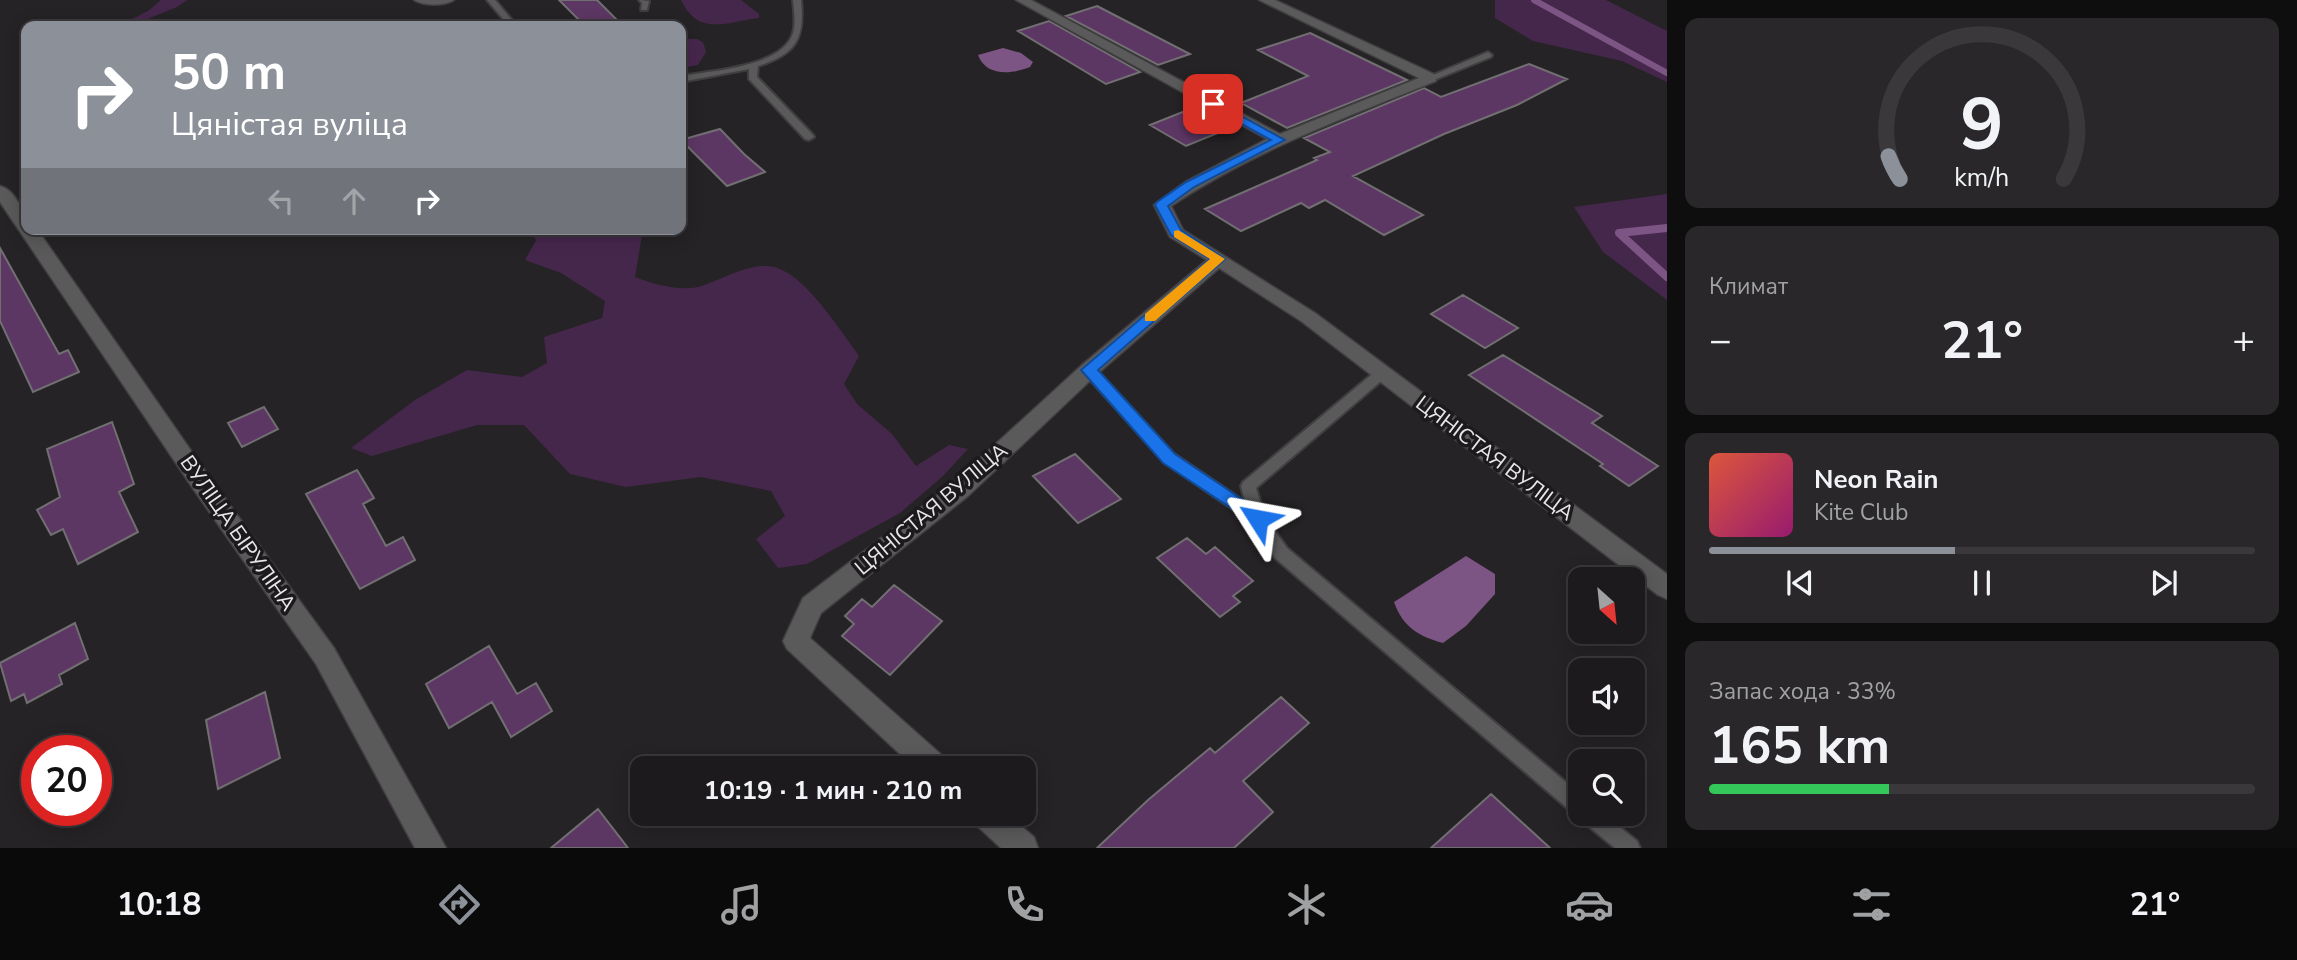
<!DOCTYPE html>
<html lang="ru">
<head>
<meta charset="utf-8">
<style>
  :root { --surface:#1c1a1c; --page:#292729; --text:#f1f3f6; --muted:#a0a1a3; --line:#3a383b; --accent:#8c9099 }
  body { margin:0; font-family:"Nunito Sans",sans-serif; background:var(--page); color:var(--text); height:100vh; display:flex; flex-direction:column; font-size:26px; white-space:nowrap }
  * { box-sizing:border-box; margin:0 }
  p { font-size:23px; color:var(--muted) }
  .icon { flex:none; width:38px; height:38px; fill:none; stroke:currentColor; stroke-width:2; stroke-linecap:round; stroke-linejoin:round }
  .map { position:relative; flex:1; overflow:hidden }
  .side { display:flex; flex-direction:column; gap:18px; padding:18px; background:#0f0e0f; width:630px }
  .side>* { flex:none }
  .hud { position:absolute; left:21px; top:21px; width:665px; height:214px; border-radius:14px; box-shadow:0 4px 18px #0003,0 0 0 2px var(--line); background:#8c9099; color:#fff; overflow:hidden }
  .needle { width:46px; rotate:153deg }
  .controls { position:absolute; left:1568px; top:567px; display:grid; gap:14px }
  .controls a { display:grid; place-items:center; width:77px; height:77px; border-radius:14px; background:var(--surface); box-shadow:0 4px 18px #0003,0 0 0 2px var(--line); font-size:35px }
  .speed { position:absolute; left:21px; top:735px; display:flex; gap:14px; font-size:35px; font-weight:700; text-align:center }
  .speed>* { display:grid; place-content:center; width:91px; height:91px; border-radius:50%; background:var(--surface); box-shadow:0 4px 18px #0003,0 0 0 2px var(--line); line-height:1 }
  .speed .limit { border:10px solid #d22; background:#fff; color:#111 }
  .pin { position:absolute; display:grid; place-items:center; width:60px; height:60px; color:#fff; margin:-30px; border-radius:14px; box-shadow:0 4px 10px #0006 }
  .me { position:absolute; width:77px; margin:-38px; rotate:304deg; stroke-linejoin:round; filter:drop-shadow(0 0 5px #0008) }
  .turn { display:flex; align-items:center; gap:24px; height:147px; padding:0 35px; font-size:32px }
  .turn .icon { width:91px; height:91px; stroke-width:2.5 }
  .turn b { display:block; font-size:49px; line-height:60px }
  .lanes { display:flex; align-items:center; height:66px; padding:0 35px; background:#0003; justify-content:center; gap:35px; direction:ltr }
  .lanes .off { opacity:.35 }
  .big { font-size:52px; font-weight:700; line-height:1.1 }
  .side .tile { flex:1; display:flex; flex-direction:column; justify-content:center; gap:10px; min-width:0; padding:0 24px; border-radius:14px; background:var(--page) }
  .side .dial { align-items:center; gap:0 }
  .dial svg { height:182px; overflow:visible; fill:none; stroke:var(--line); stroke-width:7; stroke-linecap:round; text-anchor:middle }
  .dial text { fill:var(--text); stroke:none }
  .song { display:flex; align-items:center; gap:21px }
  .cover { width:84px; height:84px; border-radius:10px; background:linear-gradient(135deg,hsl(10 70% 55%),hsl(320 70% 35%)) }
  .played { height:7px; border-radius:4px; background:linear-gradient(90deg,var(--accent) 45%,var(--line) 45%) }
  .keys { display:flex; justify-content:space-around; direction:ltr }
  .heat { display:flex; justify-content:space-between; align-items:center; font-size:38px; direction:ltr }
  .charge { height:10px; border-radius:5px; background:linear-gradient(90deg,#34c759 33%,var(--line) 0) }
  .trip { position:absolute; left:630px; top:756px; width:406px; height:70px; border-radius:14px; background:var(--surface); box-shadow:0 4px 18px #0003,0 0 0 2px var(--line); font-weight:700; line-height:70px; text-align:center }
  .tabs { display:flex; height:112px; justify-content:space-around; align-items:center; background:#0b0a0b; color:var(--muted) }
  .tabs .icon { width:49px; height:49px }
  .tabs .selected { color:var(--accent) }
  .tabs b { font-size:32px; color:var(--text) }
  main { display:flex; flex:1; min-height:0 }
  .map>svg:first-child { display:block }
  .green { fill:#46274c }
  .water { fill:#7d5584 }
  .lines { fill:none; stroke-linecap:round; stroke-linejoin:round }
  .stream-far1 { stroke:#7d5584; stroke-width:6 }
  .stream { stroke:#7d5584; stroke-width:8 }
  .building { fill:#5d3764; stroke:#716f72; stroke-width:2 }
  .lane-casing { stroke:#403e40; stroke-width:4 }
  .street-casing { stroke:#403e40; stroke-width:3 }
  .lane { fill:#5b5a5b; fill-rule:evenodd }
  .street { fill:#5b5a5b; fill-rule:evenodd }
  .route { fill:#1a73e8; stroke:#114b97; stroke-width:2 }
  .slow { fill:#f59e0b }
  .labels { text-anchor:middle; dominant-baseline:central; stroke-width:7; stroke-linejoin:round; paint-order:stroke }
  .street-label { font-size:21px; fill:#e9e7e9; stroke:#1c1a1c }
</style>
</head>
<body>
<main>
<div class="map">
<svg width="1667" height="848" viewBox="0 0 1667 848">
  <rect width="100%" height="100%" fill="#252325"/>
  <!-- green -->
  <path class="green" d="M161,0H187L177,7L130,26H102L132,19L148,11Z
    M681,0H741L759,14V18C726,22 699,37 681,0Z
    M1495,0H1606L1667,31V82L1622,61L1533,41L1495,18Z
    M681,39H697L703,42L706,52L698,65L681,68Z
    M1667,194V300L1603,252L1574,207Z
    M529,229H643L635,277C652,284 679,291 698,287C721,281 755,258 780,269C809,281 840,330 859,356L844,384L857,404L892,434L916,466L949,445L968,449L943,476L900,513L807,564L778,568L756,539L785,516L771,491L701,477L626,487L570,474L524,425H477L372,456L351,448L415,400L467,370L522,377L547,363L544,337L602,318L605,301L561,273L525,260L536,240Z"/>
  <!-- water -->
  <path class="water" d="M1003,48L1021,53L1033,62L1030,67C1012,74 986,77 978,55Z
    M1466,556L1495,574V594L1466,626L1443,643C1418,636 1403,627 1394,602Z"/>
  <g class="lines">
    <!-- stream-far1 -->
    <path class="stream-far1" d="M1534,0L1667,73"/>
    <!-- stream -->
    <path class="stream" d="M1667,228L1619,233L1667,277"/>
  </g>
  <!-- building -->
  <path class="building" d="M559,0H597L623,26H585Z
    M1097,6L1190,54L1158,65L1066,16Z
    M1049,21L1140,72L1106,84L1018,31Z
    M1310,33L1407,80L1287,128L1241,103L1308,76L1258,50Z
    M1529,64L1567,79L1517,105L1444,134L1353,176L1423,215L1384,235L1325,200L1309,208L1301,203L1241,231L1205,209L1317,160L1314,158L1330,152L1304,138L1424,88L1441,97Z
    M1190,109L1225,130L1186,146L1150,125Z
    M720,129L744,154L765,172L727,186L681,140Z
    M0,248L59,354L68,350L79,372L33,392L0,321Z
    M1463,295L1518,328L1485,348L1431,314Z
    M1503,355L1602,416L1592,423L1658,466L1629,486L1600,466L1603,464L1469,375Z
    M264,407L278,429L242,447L228,423Z
    M112,422L134,484L119,492L138,532L78,564L63,529L51,535L37,510L60,497L47,449Z
    M1075,454L1121,499L1078,523L1033,476Z
    M357,470L374,498L363,504L386,546L403,537L415,560L360,589L306,494Z
    M1187,538L1206,554L1215,547L1253,581L1233,596L1240,602L1220,617L1157,558Z
    M894,585L942,621L890,675L842,636L854,624L845,616L862,599L872,607Z
    M75,623L88,659L59,675L62,684L27,703L24,694L11,701L0,663Z
    M489,646L517,694L536,683L552,711L511,737L492,702L449,728L426,684Z
    M265,692L280,758L218,789L206,720Z
    M1281,697L1309,723L1243,781L1273,812L1234,848H1097L1148,800L1210,748L1215,753Z
    M1491,794L1550,848H1431Z
    M598,809L628,848H551Z"/>
  <g class="lines">
    <!-- lane casing -->
    <g class="lane-casing">
      <path id="lane" d="M487,0H495L517,26H509Z
        M639,0L649,1L647,10H641L642,3Z
        M793,0H801C805,39 796,54 758,66L757,77L813,135L814,137L809,140L805,139L749,79V69L681,82V76C710,71 783,67 793,33C796,23 794,10 793,0Z
        M1488,52L1492,55L1491,57L1434,80L1426,78Z
        M1089,365L1094,367L1174,454L1245,502L1241,486L1243,482L1377,370H1387L1389,373L1387,376L1256,488L1265,517L1287,548L1580,794V814H1604L1637,841L1640,848H1615L1582,821L1580,816L1573,813L1275,558L1253,523L1164,462L1084,373L1082,370L1084,367Z"/>
    </g>
    <!-- street casing -->
    <g class="street-casing">
      <path id="street" d="M414,0H454C445,6 423,6 414,0Z
        M1016,0H1031L1280,134L1419,78L1259,0H1275L1436,75V81C1344,118 1253,151 1171,206L1183,230L1315,313L1667,574V599L1658,595L1301,321L1219,268L1096,375L968,496L821,613L810,638L945,758L949,768H915L787,649L783,641L803,598L952,484L1082,365L1207,260L1170,237L1154,205L1187,181L1267,139Z
        M0,186C16,190 26,215 26,229H37L210,478L334,648L446,848H415L316,664L194,490L0,202Z
        M971,814H1007L1034,837L1038,848H1001L975,824Z"/>
    </g>
    <!-- lane -->
    <use href="#lane" class="lane"/>
    <!-- street -->
    <use href="#street" class="street"/>
  </g>
  <!-- route -->
  <path class="route" d="M1209,102H1216L1285,140L1194,187L1168,206L1181,230L1225,259L1098,370L1175,454L1264,514L1266,519L1264,524L1258,526L1163,463L1081,370L1210,259L1171,235L1155,205L1157,202L1186,182L1271,140L1209,106Z"/>
  <!-- slow -->
  <path class="slow" d="M1178,230L1225,259L1155,321H1145V314L1210,259L1174,237V231Z"/>
  <g class="labels">
    <!-- street labels -->
    <g class="street-label">
      <text transform="translate(1495 458) rotate(37)">ЦЯНІСТАЯ ВУЛІЦА</text>
      <text transform="translate(931 509) rotate(-40)">ЦЯНІСТАЯ ВУЛІЦА</text>
      <text transform="translate(238 533) rotate(55)">ВУЛІЦА БІРУЛІНА</text>
    </g>
  </g>
</svg>
<div class="controls">
<a><svg class="needle" viewBox="-14 -14 28 28"><path d="M0-13l5 13h-10z" fill="#e53935"/><path d="M0 13l5-13h-10z" fill="#a0a1a3"/></svg></a>
<a><svg class="icon" aria-label="sound" viewBox="0 0 24 24"><path d="M4 9h4l5-4v14l-5-4H4zM17 9q2 3 0 6"/></svg></a>
<a><svg class="icon" aria-label="search" viewBox="0 0 24 24"><circle cx="10" cy="10" r="6"/><path d="M15 15l6 6"/></svg></a>
</div>
<div class="speed"><div class="limit">20</div></div>
<div class="pin" style="left:1213px;top:104px;background:#d93025"><svg class="icon" aria-label="arrive" viewBox="0 0 24 24"><path d="M6 21V4h12l-3 4 3 4H6"/></svg></div>
<svg class="me" style="left:1258px;top:519px" viewBox="-20 -20 40 40"><path d="M0-17L14 15 0 8-14 15z" fill="#1a73e8" stroke="#fff" stroke-width="4"/></svg>
<div class="trip">10:19 · 1 мин · 210 m</div>
<div class="hud">
<div class="turn"><svg class="icon" aria-label="right" viewBox="0 0 24 24"><path d="M7 20v-9h11M14 6l5 5-5 5"/></svg><div><b>50 m</b>Цяністая вуліца</div></div>
<div class="lanes"><svg class="icon off" aria-label="left" viewBox="0 0 24 24"><path d="M17 20v-9H6M10 6l-5 5 5 5"/></svg><svg class="icon off" aria-label="ahead" viewBox="0 0 24 24"><path d="M12 20V5M6 11l6-6 6 6"/></svg><svg class="icon" aria-label="right" viewBox="0 0 24 24"><path d="M7 20v-9h11M14 6l5 5-5 5"/></svg></div>
</div>
</div>
<section class="side">
<div class="tile dial"><svg viewBox="0 0 100 80">
<path d="M14 69A42 42 0 1 1 86 69"/>
<path d="M14 69A42 42 0 0 1 9 59" stroke="#8c9099"/>
<text x="50" y="56" font-size="32" font-weight="700">9</text>
<text x="50" y="72" font-size="11">km/h</text>
</svg></div>
<div class="tile"><p>Климат</p>
<div class="heat"><a>−</a><b class="big">21°</b><a>+</a></div>
</div>
<div class="tile">
<div class="song"><i class="cover"></i><div><b>Neon Rain</b><p>Kite Club</p></div></div>
<div class="played"></div>
<div class="keys"><svg class="icon" aria-label="previous" viewBox="0 0 24 24"><path d="M18 5L8 12l10 7zM5 5v14"/></svg><svg class="icon" aria-label="pause" viewBox="0 0 24 24"><path d="M8 5v14M16 5v14"/></svg><svg class="icon" aria-label="next" viewBox="0 0 24 24"><path d="M6 5l10 7-10 7zM19 5v14"/></svg></div>
</div>
<div class="tile"><p>Запас хода · 33%</p><b class="big">165 km</b><div class="charge"></div></div>
</section>
</main>
<nav class="tabs">
<b>10:18</b>
<svg class="icon selected" aria-label="directions" viewBox="0 0 24 24"><path d="M12 3l9 9-9 9-9-9zM9 14v-3h6M13 9l2 2-2 2"/></svg>
<svg class="icon" aria-label="music" viewBox="0 0 24 24"><path d="M9 18V5l10-2v13"/><circle cx="6" cy="18" r="3"/><circle cx="16" cy="16" r="3"/></svg>
<svg class="icon" aria-label="phone" viewBox="0 0 24 24"><path d="M5 4h4l2 5-3 2q2 4 5 5l2-3 5 2v4C11 20 4 13 5 4z"/></svg>
<svg class="icon" aria-label="climate" viewBox="0 0 24 24"><path d="M12 3v18M4 7l16 10M4 17L20 7"/></svg>
<svg class="icon" aria-label="car" viewBox="0 0 24 24"><path d="M5 17H2v-5l4-1 3-4h7l3 4 3 1v5h-3M9 17h6M6 11h13"/><circle cx="7" cy="17" r="2"/><circle cx="17" cy="17" r="2"/></svg>
<svg class="icon" aria-label="filters" viewBox="0 0 24 24"><path d="M4 7h16M4 17h16"/><circle cx="9" cy="7" r="2"/><circle cx="15" cy="17" r="2"/></svg>
<b>21°</b>
</nav>
</body>
</html>
